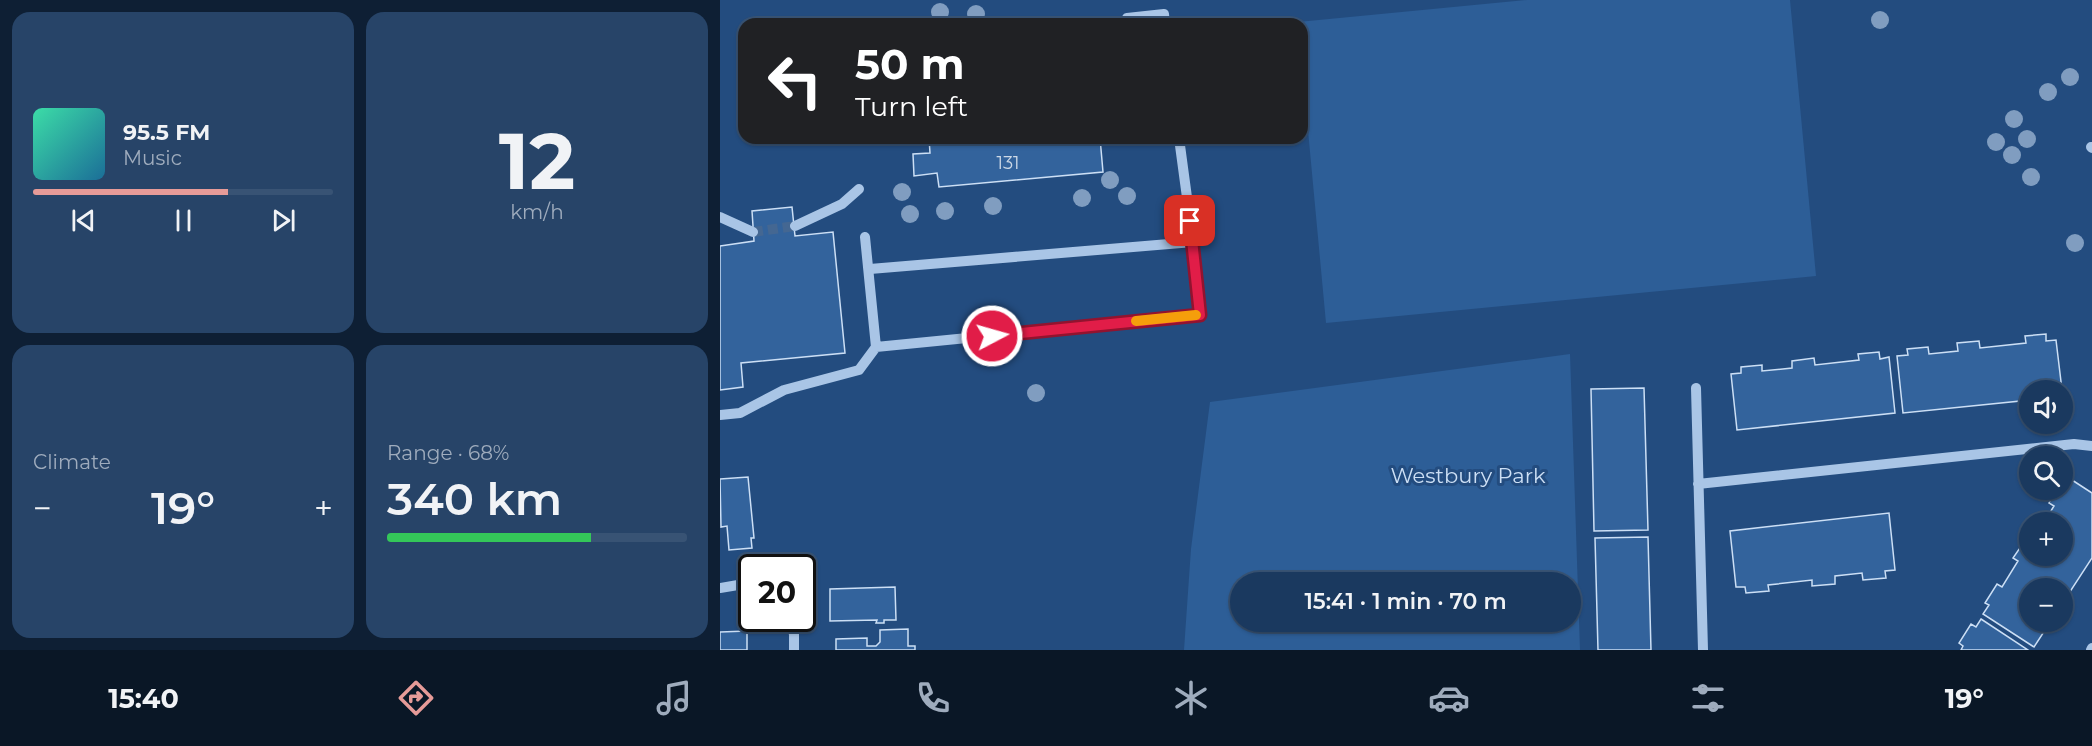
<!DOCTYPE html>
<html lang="en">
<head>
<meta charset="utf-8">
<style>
  :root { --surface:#1a395f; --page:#274468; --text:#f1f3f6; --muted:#9facbd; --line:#385374; --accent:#e69b98 }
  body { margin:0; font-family:Montserrat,sans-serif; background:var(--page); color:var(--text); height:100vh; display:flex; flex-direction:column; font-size:22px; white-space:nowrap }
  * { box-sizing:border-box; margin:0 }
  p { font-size:20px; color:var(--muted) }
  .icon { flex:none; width:33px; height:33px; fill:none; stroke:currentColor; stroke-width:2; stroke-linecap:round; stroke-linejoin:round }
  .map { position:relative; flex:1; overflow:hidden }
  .drawer { display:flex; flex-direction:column; gap:12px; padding:12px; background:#0e1f34; width:720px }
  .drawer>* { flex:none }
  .top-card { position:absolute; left:18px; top:18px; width:570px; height:126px; border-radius:18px; box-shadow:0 2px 4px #0004,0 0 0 2px var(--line); background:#202124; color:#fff; overflow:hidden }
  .buttons { position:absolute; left:1299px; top:380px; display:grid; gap:12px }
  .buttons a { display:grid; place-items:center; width:54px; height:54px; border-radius:50%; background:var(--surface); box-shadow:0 2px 4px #0004,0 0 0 2px var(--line); font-size:30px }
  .speed { position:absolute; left:18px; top:554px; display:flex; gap:12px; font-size:30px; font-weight:700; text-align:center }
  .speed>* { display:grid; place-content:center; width:78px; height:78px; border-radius:50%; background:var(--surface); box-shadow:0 2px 4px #0004,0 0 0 2px var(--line); line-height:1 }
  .speed .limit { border:3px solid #111; border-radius:9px; background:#fff; color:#111 }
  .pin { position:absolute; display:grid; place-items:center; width:51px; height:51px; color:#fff; margin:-26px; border-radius:12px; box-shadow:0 3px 9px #0006 }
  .me { position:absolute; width:66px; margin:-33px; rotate:84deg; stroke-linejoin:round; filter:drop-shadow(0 0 4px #0008) }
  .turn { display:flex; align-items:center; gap:21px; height:126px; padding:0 18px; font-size:27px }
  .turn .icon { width:78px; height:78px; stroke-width:2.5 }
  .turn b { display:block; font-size:42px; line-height:51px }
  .big { font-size:45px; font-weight:600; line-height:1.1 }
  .drawer .tile { flex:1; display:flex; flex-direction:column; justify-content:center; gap:9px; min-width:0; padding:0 21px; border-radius:18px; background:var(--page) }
  .drawer .dial { align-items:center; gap:0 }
  .dial b { font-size:78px; line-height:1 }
  .song { display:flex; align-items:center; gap:18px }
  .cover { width:72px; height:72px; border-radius:9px; background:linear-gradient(135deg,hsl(160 70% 55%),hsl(200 70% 35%)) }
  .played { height:6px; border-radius:3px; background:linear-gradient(90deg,var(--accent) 65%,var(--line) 65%) }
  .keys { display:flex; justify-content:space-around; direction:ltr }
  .heat { display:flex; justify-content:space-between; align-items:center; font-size:33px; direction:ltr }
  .charge { height:9px; border-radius:4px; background:linear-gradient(90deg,#34c759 68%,var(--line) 0) }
  .drawer .tiles { flex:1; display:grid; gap:12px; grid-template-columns:repeat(2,1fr) }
  .trip { position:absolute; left:510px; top:572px; width:351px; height:60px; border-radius:30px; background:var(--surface); box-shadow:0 2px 4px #0004,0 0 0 2px var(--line); font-weight:600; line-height:60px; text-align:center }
  .dock { display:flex; height:96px; justify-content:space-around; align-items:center; background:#0a1726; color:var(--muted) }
  .dock .icon { width:42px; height:42px }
  .dock .current { color:var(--accent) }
  .dock b { font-size:27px; color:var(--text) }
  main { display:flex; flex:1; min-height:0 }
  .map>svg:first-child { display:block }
  .green { fill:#2d5e97; fill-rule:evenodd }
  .building { fill:#33639c; stroke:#ccdff5; stroke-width:1.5 }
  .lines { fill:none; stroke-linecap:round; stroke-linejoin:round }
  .minor-tunnel { stroke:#446792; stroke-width:10; stroke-dasharray:10 5; stroke-linecap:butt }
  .minor { stroke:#a9c5e6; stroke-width:10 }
  .tree { fill:#809dc0 }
  .route-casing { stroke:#92132f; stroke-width:15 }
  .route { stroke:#e11d48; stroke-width:10 }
  .slow { stroke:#f59e0b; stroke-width:10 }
  .labels { text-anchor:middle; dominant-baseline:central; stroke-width:6; stroke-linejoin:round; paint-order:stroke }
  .number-label { font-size:18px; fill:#ccd8e6 }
  .park-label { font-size:21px; fill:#ccdff5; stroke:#234c7f }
</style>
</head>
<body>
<main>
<section class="drawer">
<div class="tiles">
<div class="tile">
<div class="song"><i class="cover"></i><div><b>95.5 FM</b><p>Music</p></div></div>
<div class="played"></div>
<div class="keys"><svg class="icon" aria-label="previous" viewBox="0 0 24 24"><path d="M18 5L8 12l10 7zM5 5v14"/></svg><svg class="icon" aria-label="pause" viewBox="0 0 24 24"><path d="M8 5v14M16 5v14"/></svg><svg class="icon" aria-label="next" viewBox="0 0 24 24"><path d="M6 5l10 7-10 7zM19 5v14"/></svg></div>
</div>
<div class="tile dial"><b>12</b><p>km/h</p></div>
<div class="tile"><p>Climate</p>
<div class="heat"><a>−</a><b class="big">19°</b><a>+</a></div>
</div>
<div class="tile"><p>Range · 68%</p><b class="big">340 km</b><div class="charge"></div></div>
</div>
</section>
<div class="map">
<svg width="1372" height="650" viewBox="0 0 1372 650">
  <rect width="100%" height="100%" fill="#234c7f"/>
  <!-- green -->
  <path class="green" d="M807,0H1070L1096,276L606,323L582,66V24H578V22Z
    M850,354L860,650H464L471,549L490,402ZM520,582H850V621H520Z"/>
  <!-- building -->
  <path class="building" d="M554,17L555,24H500V21Z
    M209,138H380L383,172L219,187L217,173L194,176L193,154L210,153Z
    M72,207L75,236L113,232L125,353L21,363L23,387L0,390V246L34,241L32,211Z
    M1326,334V341L1336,340L1342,390H1310V400L1183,413L1177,356L1188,355L1187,349L1208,347L1209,354L1238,351L1237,343L1259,341L1260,348L1306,343L1305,336Z
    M1159,352L1160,359L1169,357L1175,413L1017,430L1011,374L1021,373V367L1042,365V371L1072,368V361L1094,358L1095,365L1139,360L1138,354Z
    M924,388L928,530L874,531L871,389Z
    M28,477L34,538H31L32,548L9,550L7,526L1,527L0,479Z
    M1352,480L1372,493V558L1342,604V588H1310V621H1331L1314,647L1263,614L1269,605L1265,603L1277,584L1282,587L1298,561L1293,558L1306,539L1310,542V555H1342V522H1324L1334,506L1329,503L1337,489H1342V485L1348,488Z
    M1169,513L1175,570L1165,571L1166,578L1143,580L1142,573L1115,576V584L1092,586V580L1048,585L1049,591L1026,593L1025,587H1016L1010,531Z
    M928,537L931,650H878L875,538Z
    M175,587L176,620H164V623H156L157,620L110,621V589Z
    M1261,619L1308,650H1241L1243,646L1239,643L1251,624L1256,627Z
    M188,629V646H195V650H116V639L147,638V646H156L160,642V630Z
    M27,631V650H0V632Z"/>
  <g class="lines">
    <!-- minor-tunnel -->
    <path class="minor-tunnel" d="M33,232L75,226"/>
    <!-- minor -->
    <path class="minor" d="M407,18L444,14L445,24
      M459,138L473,242
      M1371,147L1372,148
      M0,217L33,232
      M75,226L122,204L139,189
      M145,237L156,347
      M976,388L983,650
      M0,415L20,413L64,390L139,370L156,347L479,315L473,242L150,269
      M978,484L1354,444L1372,446
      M0,588L18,585L32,589
      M68,618L74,634V650
      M1371,650L1372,648"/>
  </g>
  <!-- trees -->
  <g class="tree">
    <circle cx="220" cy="12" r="9"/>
    <circle cx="256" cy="14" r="9"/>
    <circle cx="1160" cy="20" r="9"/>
    <circle cx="1350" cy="77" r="9"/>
    <circle cx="1328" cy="92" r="9"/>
    <circle cx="1294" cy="119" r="9"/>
    <circle cx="1307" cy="139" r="9"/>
    <circle cx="1276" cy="142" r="9"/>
    <circle cx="1292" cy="155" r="9"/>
    <circle cx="1311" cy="177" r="9"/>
    <circle cx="390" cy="180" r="9"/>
    <circle cx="182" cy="192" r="9"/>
    <circle cx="407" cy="196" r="9"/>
    <circle cx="362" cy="198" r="9"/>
    <circle cx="273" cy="206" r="9"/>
    <circle cx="225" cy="211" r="9"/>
    <circle cx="190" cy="214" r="9"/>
    <circle cx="1355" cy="243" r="9"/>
    <circle cx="316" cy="393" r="9"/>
  </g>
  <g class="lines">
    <!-- route casing -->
    <g class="route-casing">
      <path id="route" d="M272,336L480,315L470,221"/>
    </g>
    <!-- route -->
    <use href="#route" class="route"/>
    <!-- slow -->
    <path class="slow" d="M416,321L476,315"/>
  </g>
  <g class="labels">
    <!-- number labels -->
    <g class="number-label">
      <text x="288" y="163">131</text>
    </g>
    <!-- park labels -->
    <g class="park-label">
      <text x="748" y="475">Westbury Park</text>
    </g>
  </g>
</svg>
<div class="buttons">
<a><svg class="icon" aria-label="sound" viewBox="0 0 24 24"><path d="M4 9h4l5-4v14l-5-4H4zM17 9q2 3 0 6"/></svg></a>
<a><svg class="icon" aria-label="search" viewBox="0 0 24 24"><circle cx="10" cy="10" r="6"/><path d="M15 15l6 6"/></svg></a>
<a>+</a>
<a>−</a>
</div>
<div class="speed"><div class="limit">20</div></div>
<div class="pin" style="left:470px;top:221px;background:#d93025"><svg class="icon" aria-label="arrive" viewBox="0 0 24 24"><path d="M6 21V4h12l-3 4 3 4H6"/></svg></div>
<svg class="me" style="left:272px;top:336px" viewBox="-20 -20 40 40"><circle r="17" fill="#e11d48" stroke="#fff" stroke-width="3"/><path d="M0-11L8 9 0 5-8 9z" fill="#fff"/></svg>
<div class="trip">15:41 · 1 min · 70 m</div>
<div class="top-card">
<div class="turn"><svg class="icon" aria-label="left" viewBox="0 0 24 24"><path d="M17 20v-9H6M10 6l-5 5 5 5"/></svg><div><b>50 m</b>Turn left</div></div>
</div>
</div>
</main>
<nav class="dock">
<b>15:40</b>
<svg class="icon current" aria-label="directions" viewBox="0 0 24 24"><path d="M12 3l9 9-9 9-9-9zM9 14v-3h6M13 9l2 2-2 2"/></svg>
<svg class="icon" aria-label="music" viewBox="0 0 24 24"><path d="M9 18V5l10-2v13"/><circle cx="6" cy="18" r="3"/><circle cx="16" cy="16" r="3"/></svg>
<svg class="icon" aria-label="phone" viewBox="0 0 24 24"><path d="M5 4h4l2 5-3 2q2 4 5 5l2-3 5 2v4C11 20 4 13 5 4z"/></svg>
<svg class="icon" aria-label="climate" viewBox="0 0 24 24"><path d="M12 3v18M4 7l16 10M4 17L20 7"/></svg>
<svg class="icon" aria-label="car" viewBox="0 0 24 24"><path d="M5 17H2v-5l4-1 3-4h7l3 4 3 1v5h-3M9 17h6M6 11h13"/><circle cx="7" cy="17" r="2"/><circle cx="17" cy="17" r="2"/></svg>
<svg class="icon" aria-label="filters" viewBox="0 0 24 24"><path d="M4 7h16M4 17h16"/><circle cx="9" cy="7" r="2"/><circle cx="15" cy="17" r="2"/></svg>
<b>19°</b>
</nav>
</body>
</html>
